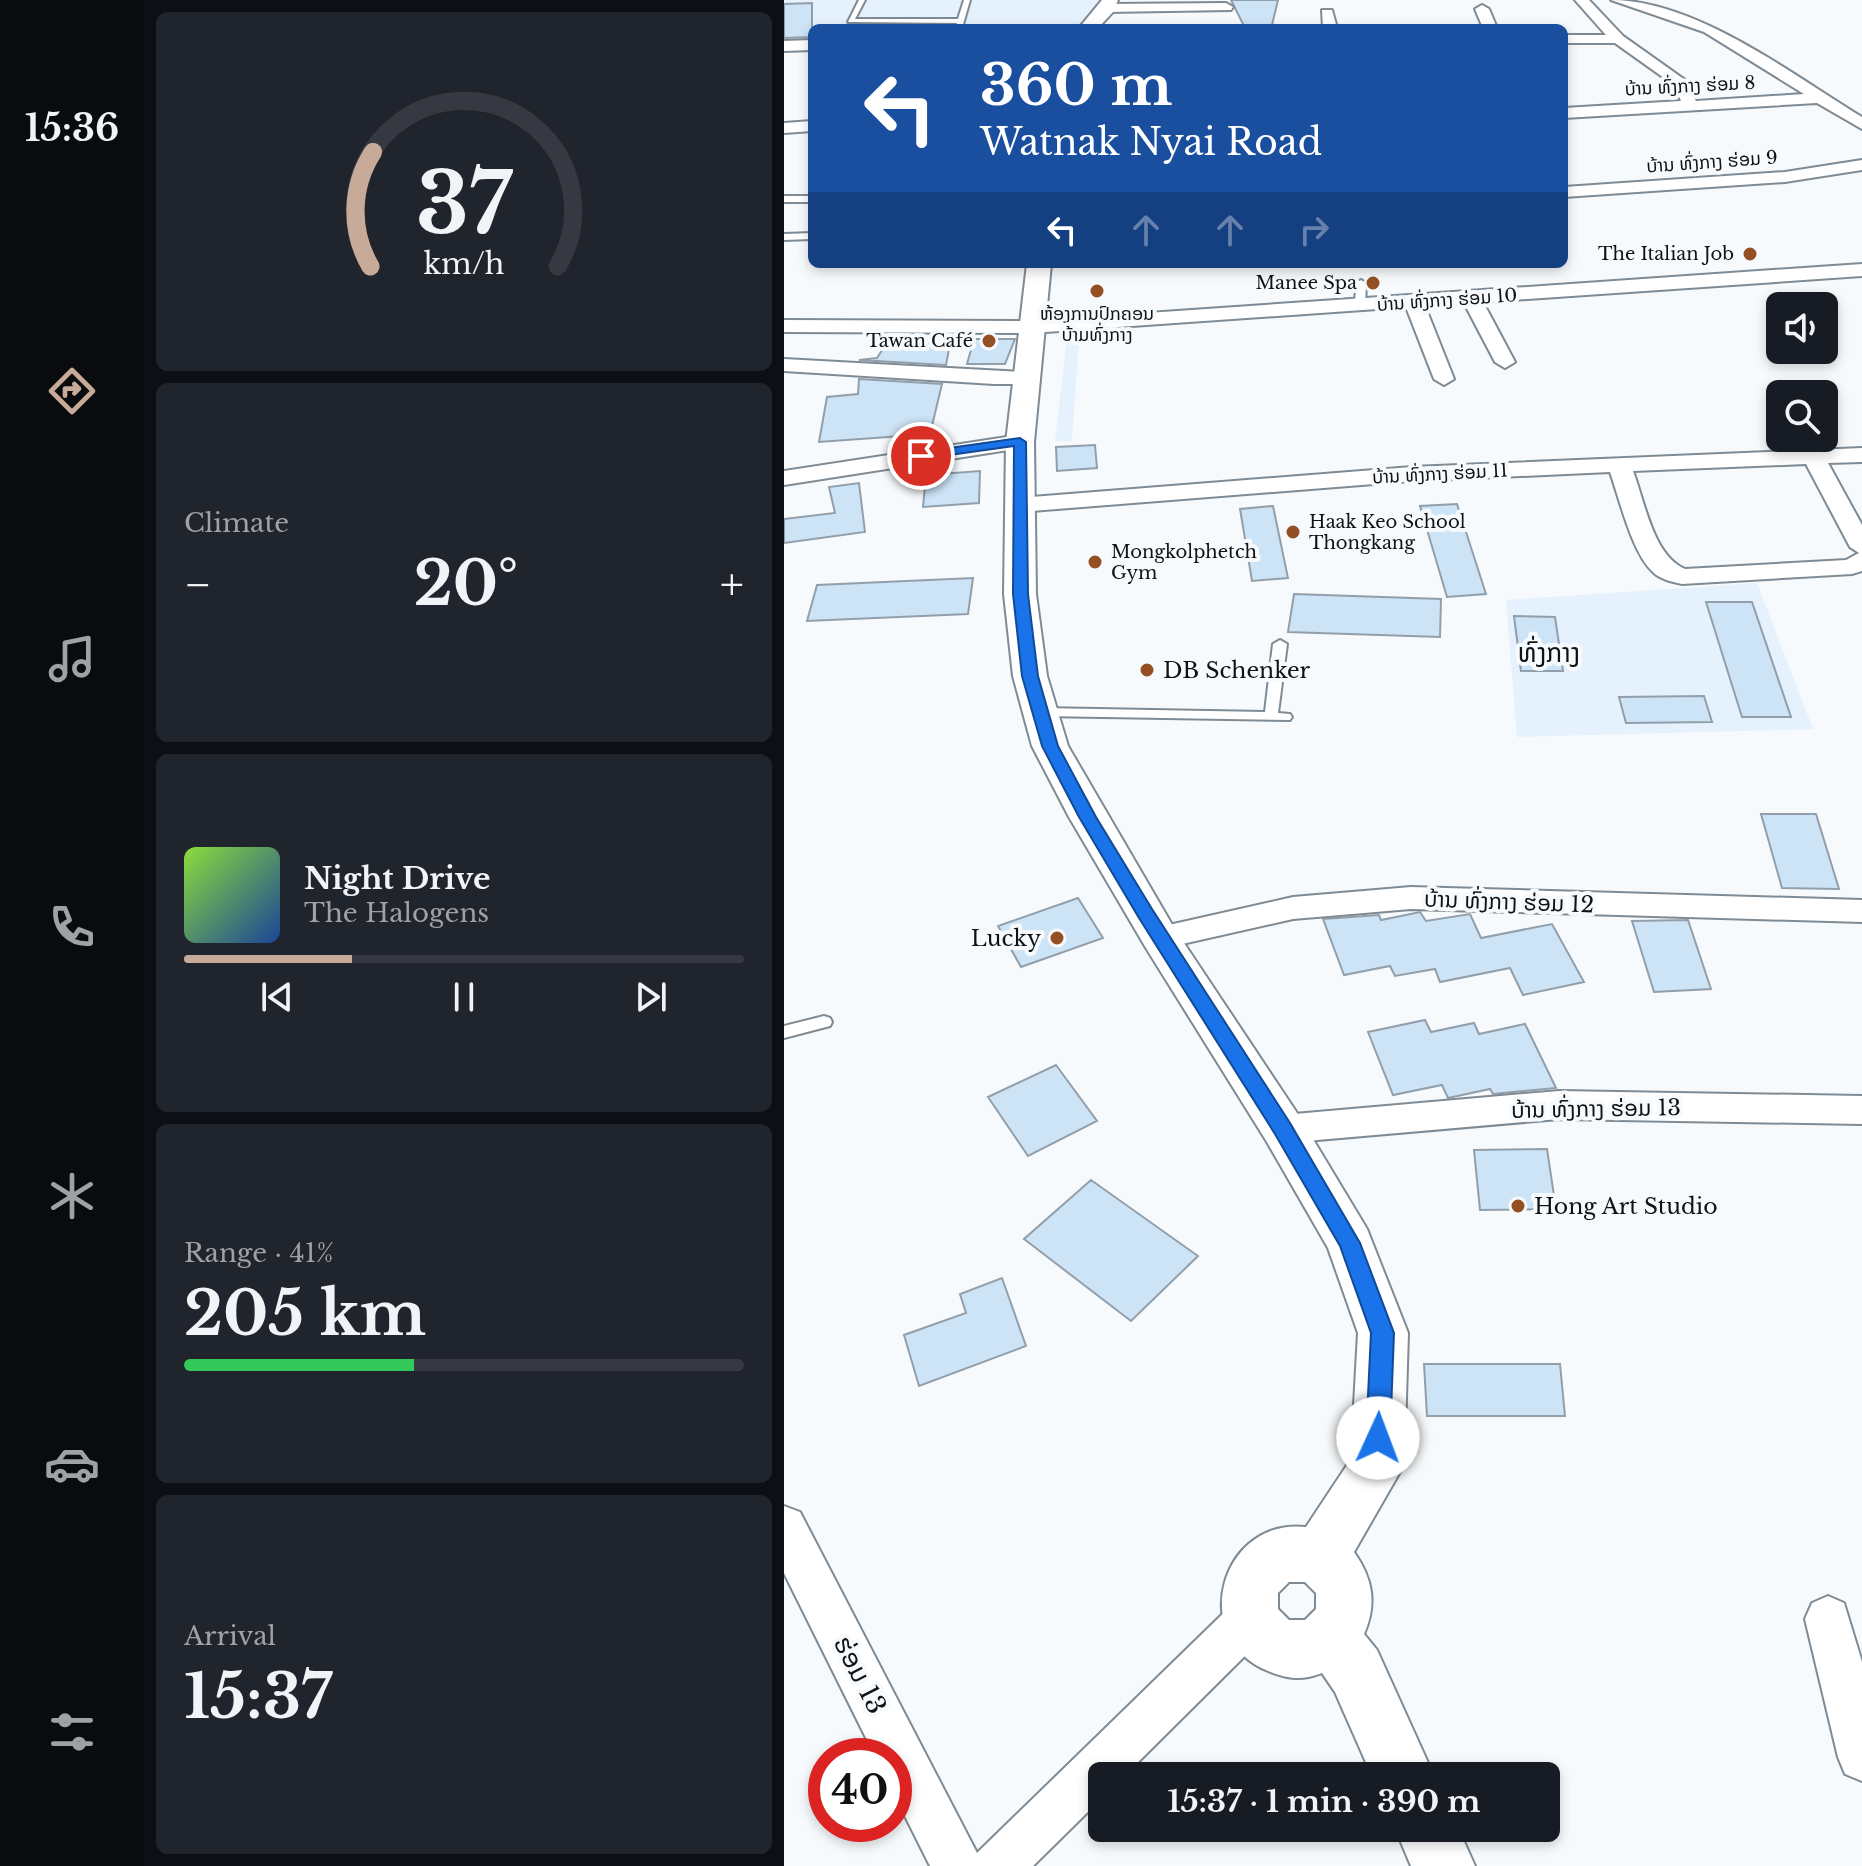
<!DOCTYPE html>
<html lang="en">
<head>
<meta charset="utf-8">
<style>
  :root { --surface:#171b24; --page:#20242c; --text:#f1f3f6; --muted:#9ea1a6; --line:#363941; --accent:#c7aa97 }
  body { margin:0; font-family:"Libre Baskerville","Noto Sans Lao",serif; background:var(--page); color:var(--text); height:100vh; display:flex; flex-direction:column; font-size:30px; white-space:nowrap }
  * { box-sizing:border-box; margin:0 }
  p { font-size:26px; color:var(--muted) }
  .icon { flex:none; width:44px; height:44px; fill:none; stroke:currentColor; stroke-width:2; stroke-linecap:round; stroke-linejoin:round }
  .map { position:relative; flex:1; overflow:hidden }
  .sheet { display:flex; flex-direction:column; gap:12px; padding:12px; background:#0d0f14; width:640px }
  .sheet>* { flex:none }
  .hud { position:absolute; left:24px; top:24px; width:760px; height:244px; border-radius:12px; box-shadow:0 4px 12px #0003; background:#1a4fa0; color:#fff; overflow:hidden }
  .buttons { position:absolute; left:982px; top:292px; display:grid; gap:16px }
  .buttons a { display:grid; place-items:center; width:72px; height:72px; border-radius:12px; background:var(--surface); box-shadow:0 4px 12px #0003; font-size:40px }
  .speed { position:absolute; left:24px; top:1738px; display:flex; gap:16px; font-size:40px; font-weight:700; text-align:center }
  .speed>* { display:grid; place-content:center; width:104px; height:104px; border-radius:50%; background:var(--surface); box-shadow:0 4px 12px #0003; line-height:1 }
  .speed .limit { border:12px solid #d22; background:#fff; color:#111 }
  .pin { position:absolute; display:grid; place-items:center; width:68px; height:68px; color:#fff; margin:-34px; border:4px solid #fff; border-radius:50%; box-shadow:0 2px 8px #0007 }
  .me { position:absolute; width:88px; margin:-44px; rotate:2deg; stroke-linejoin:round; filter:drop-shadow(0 0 6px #0008) }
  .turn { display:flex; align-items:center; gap:28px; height:168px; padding:0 40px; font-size:36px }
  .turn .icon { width:104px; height:104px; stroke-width:2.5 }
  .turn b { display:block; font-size:56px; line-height:68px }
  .lanes { display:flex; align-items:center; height:76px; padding:0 40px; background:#0003; justify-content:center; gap:40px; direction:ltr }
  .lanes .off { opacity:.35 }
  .big { font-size:60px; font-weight:700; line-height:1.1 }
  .sheet .tile { flex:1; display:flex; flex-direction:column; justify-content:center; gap:12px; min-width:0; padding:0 28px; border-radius:12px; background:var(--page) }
  .sheet .dial { align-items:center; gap:0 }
  .dial svg { height:208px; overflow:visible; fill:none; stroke:var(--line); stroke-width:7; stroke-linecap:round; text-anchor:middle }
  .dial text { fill:var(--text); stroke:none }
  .song { display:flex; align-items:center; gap:24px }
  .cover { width:96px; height:96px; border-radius:12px; background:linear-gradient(135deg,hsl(90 70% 55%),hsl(220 70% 35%)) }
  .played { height:8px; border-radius:4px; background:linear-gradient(90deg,var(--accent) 30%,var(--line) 30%) }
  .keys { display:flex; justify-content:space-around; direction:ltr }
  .heat { display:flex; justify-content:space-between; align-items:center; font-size:44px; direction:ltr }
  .charge { height:12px; border-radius:6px; background:linear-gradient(90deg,#34c759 41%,var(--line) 0) }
  .trip { position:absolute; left:304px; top:1762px; width:472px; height:80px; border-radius:12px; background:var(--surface); box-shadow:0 4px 12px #0003; font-weight:700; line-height:80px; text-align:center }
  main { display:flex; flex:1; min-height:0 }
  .tabs { display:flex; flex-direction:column; width:144px; justify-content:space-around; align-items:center; background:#090b0e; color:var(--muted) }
  .tabs .icon { width:56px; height:56px }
  .tabs .current { color:var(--accent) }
  .tabs b { font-size:36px; color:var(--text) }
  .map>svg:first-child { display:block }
  .built { fill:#e5f1fc }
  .building { fill:#cde4f7; stroke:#929faa; stroke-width:2 }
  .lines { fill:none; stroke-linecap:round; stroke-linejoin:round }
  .service-casing { stroke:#7e8b95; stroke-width:4 }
  .minor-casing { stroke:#7e8b95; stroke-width:4 }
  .tertiary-casing { stroke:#7e8b95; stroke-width:4 }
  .service { fill:#fff; fill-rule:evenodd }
  .minor { fill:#fff; fill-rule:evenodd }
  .tertiary { fill:#fff; fill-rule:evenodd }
  .route { fill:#1a73e8; stroke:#114b97; stroke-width:2 }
  .poi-dot { fill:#945022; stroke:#f7fafc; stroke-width:3 }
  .labels { text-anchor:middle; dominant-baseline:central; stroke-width:8; stroke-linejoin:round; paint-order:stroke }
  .far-street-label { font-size:18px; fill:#0e1317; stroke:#f7fafc }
  .far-poi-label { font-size:18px; fill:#0e1317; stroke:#f7fafc; text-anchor:end }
  .poi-label { font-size:22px; fill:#0e1317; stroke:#f7fafc; text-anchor:start }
  .street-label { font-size:22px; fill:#0e1317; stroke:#f7fafc }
  .quarter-label { font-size:26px; fill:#0e1317; stroke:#f7fafc }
  .near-street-label { font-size:26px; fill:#0e1317; stroke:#f7fafc }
</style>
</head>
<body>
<main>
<nav class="tabs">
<b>15:36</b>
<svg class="icon current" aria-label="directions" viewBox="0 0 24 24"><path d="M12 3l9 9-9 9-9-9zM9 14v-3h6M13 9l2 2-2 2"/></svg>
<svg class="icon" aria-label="music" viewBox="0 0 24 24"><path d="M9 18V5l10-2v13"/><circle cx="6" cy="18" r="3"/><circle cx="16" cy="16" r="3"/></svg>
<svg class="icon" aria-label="phone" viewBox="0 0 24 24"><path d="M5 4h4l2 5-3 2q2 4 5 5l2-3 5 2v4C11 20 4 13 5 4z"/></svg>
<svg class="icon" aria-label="climate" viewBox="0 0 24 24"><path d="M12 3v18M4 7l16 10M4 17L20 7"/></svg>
<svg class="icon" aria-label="car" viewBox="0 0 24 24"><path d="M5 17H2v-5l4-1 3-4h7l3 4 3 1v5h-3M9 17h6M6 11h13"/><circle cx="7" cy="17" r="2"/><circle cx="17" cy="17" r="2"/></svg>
<svg class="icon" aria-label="filters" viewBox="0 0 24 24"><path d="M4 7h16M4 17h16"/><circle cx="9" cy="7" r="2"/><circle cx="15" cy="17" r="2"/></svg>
</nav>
<section class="sheet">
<div class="tile dial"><svg viewBox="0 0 100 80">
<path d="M14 69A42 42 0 1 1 86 69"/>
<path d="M14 69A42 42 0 0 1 15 25" stroke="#c7aa97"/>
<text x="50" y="56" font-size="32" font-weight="700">37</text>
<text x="50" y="72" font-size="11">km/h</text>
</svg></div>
<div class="tile"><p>Climate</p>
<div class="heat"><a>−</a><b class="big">20°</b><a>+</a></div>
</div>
<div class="tile">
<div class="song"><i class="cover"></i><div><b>Night Drive</b><p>The Halogens</p></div></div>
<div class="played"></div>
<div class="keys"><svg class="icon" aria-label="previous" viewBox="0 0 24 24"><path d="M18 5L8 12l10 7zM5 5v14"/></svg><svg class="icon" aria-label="pause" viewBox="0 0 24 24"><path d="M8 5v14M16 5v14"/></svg><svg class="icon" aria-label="next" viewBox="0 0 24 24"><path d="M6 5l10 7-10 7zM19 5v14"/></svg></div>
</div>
<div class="tile"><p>Range · 41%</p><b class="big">205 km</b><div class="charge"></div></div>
<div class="tile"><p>Arrival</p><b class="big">15:37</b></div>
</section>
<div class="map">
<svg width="1078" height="1866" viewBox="0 0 1078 1866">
  <rect width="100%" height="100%" fill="#f7fafc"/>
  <!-- built -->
  <path class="built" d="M0,0H321L300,28H28V44L0,45Z
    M295,338L288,441H271L283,339Z
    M973,583L1029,729L733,737L722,600Z"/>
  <!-- building -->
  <path class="building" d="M447,0H494L488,25L460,26Z
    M28,3V37L0,38V4Z
    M190,339H231L221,364H183Z
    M102,344H166L162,365L75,360L93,358Z
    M75,379L158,384L146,434L35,442L43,397L74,394Z
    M311,445L313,468L273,471L272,447Z
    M196,471L195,503L139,507L142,475Z
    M75,483L81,532L0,543V519L51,513L45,487Z
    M673,504L702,594L663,597L636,506Z
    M489,506L504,578L468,581L456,509Z
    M189,578L184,614L23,621L33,585Z
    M510,594L657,599L656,637L504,632Z
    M922,602H968L1007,717H958Z
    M730,616L771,617L779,671H737Z
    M920,696L928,722L842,723L835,697Z
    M977,814H1032L1055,889L998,888Z
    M294,898L319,938L237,967L214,926Z
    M636,912L642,921L686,914L697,938L768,924L800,982L739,995L726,968L656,982L651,969L611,976L606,966L560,975L539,919L595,915L597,920Z
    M904,920L927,989L870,992L848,921Z
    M641,1020L647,1032L690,1023L695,1034L741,1024L772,1088L709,1094L706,1089L664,1098L658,1085L609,1095L584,1032Z
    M272,1065L313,1121L244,1156L204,1097Z
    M763,1149L772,1209L696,1210L690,1150Z
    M307,1180L414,1256L347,1321L240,1239Z
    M218,1278L242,1346L135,1386L120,1335L182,1313L176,1294Z
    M640,1364H776L781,1416H643Z"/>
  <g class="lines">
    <!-- service casing -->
    <g class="service-casing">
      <path id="service" d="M75,0H81L71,19H174L180,0H186L178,28H172L173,23L64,22Z
        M0,196H28V202H0Z
        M28,233V239L0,240V234Z
        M577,280L582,283L581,306L576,309L571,306L572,283Z
        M496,640L503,644L494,713L506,714L508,717L506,720L257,716L250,712L257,708L481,712L489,644Z
        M40,1016L46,1018L48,1022L46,1026L0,1038V1026Z"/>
    </g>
    <!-- minor casing -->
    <g class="minor-casing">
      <path id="minor" d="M791,0H805L839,36L901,80L912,101L1020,94L920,32L827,0C912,0 1007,74 1078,117V129L1033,103L780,118V108L897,101L890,85L831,43H780V35H822Z
        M442,3L449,7L447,10L323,12L316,8L323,4Z
        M698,5L705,9L713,28H699L691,9Z
        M538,10H548L553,28H539Z
        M28,121V131L0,133V123Z
        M1078,160V170L1001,182L780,197V187L1001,172Z
        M1078,264V276L699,302L731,362L721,368L711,362L680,303L641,306L670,379L660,385L650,379L622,307L247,333L0,332V320L247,321Z
        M0,359L240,372L250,378L240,384H210L0,371Z
        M236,435L244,437L247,442L244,447L0,485V471Z
        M1078,448V462L1044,463L1078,525V571L1068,574L898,584C889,582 875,579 869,572C848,553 836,500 826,472L628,481L235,512L227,510L223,505L227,500L235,498L628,467ZM1022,464L1066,547L1075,553L1062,560L901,569C869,555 861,503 849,471Z
        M627,887L1078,900V922L627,909L509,919L376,949L365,946L360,938L365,930L376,927L509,897Z
        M775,1091L1078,1096V1124L775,1119L499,1143L486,1139L481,1129L486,1119L499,1115Z
        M0,1506L16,1512L193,1853L451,1602L467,1595L483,1602L490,1618L483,1634L340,1776H318V1798L249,1866H146L110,1794V1756H91L0,1573Z
        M1044,1596L1060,1603L1078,1662V1781L1061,1774L1054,1757L1021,1619L1028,1603Z"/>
    </g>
    <!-- tertiary casing -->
    <g class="tertiary-casing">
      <path id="tertiary" d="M318,0H334L329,12L314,28H295Z
        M28,40V50L0,51V41Z
        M243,264H267L250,442L252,594L263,676L284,746L390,928L515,1116L583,1229L624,1333L620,1465L570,1552C589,1579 593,1604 580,1634L593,1650L650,1776H588L551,1692L538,1673C518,1681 504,1679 484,1671C403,1638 437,1517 522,1527L567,1459L574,1333L544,1248L483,1142L362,948L285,817L248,746L229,676L220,594L222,442ZM505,1582H521L532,1593V1609L521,1620H505L494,1609V1593Z
        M611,1828H674L691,1866H627Z"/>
    </g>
    <!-- service -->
    <use href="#service" class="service"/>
    <!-- minor -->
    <use href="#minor" class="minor"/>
    <!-- tertiary -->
    <use href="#tertiary" class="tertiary"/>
  </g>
  <!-- route -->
  <path class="route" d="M236,438L242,442L244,594L254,676L274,746L312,817L368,909L506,1123L576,1243L610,1333L606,1438L603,1446L594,1450L586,1446L582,1438L587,1333L556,1246L491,1134L355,918L295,817L258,746L238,676L229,594L230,446L137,459L130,456L137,452Z"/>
  <!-- markers -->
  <g class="poi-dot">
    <circle cx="966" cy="254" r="8"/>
    <circle cx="589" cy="283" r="8"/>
    <circle cx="313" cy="291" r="8"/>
    <circle cx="205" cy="341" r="8"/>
    <circle cx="509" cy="532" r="8"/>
    <circle cx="311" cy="562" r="8"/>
    <circle cx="363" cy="670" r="8"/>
    <circle cx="273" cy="938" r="8"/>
    <circle cx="734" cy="1206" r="8"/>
  </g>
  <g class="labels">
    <!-- far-street labels -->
    <g class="far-street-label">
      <text transform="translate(906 86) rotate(-3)">ບ້ານ ທົ່ງກາງ ຮ່ອມ 8</text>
      <text transform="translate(928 162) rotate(-4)">ບ້ານ ທົ່ງກາງ ຮ່ອມ 9</text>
      <text transform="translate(663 300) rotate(-4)">ບ້ານ ທົ່ງກາງ ຮ່ອມ 10</text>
      <text transform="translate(656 474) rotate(-3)">ບ້ານ ທົ່ງກາງ ຮ່ອມ 11</text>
    </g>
    <!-- far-poi labels -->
    <g class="far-poi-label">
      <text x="950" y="254">The Italian Job</text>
      <text x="573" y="283">Manee Spa</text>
      <text x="313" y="314" text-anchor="middle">ຫ້ອງການປົກຄອນ<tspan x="313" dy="21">ບ້າມທົ່ງກາງ</tspan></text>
      <text x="189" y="341">Tawan Café</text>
      <text x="525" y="522" text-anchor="start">Haak Keo School<tspan x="525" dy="21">Thongkang</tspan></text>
      <text x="327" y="552" text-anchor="start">Mongkolphetch<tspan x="327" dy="21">Gym</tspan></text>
    </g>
    <!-- poi labels -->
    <g class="poi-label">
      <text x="379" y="670">DB Schenker</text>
      <text x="257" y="938" text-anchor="end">Lucky</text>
      <text x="750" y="1206">Hong Art Studio</text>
    </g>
    <!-- street labels -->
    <g class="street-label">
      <text transform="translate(725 902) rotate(2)">ບ້ານ ທົ່ງກາງ ຮ່ອມ 12</text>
      <text transform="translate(812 1109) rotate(-1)">ບ້ານ ທົ່ງກາງ ຮ່ອມ 13</text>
    </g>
    <!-- quarter labels -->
    <g class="quarter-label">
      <text x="765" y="653">ທົ່ງກາງ</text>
    </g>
    <!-- near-street labels -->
    <g class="near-street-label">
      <text transform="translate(76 1675) rotate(63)">ຮ່ອມ 13</text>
    </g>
  </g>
</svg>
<div class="buttons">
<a><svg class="icon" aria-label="sound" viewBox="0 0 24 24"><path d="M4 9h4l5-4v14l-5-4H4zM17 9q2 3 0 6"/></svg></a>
<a><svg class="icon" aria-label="search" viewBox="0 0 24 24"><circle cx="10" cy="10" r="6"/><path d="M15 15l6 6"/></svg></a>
</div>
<div class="speed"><div class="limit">40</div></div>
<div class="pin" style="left:137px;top:456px;background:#d93025"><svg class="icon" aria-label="arrive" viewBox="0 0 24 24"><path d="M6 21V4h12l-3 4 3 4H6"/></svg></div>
<svg class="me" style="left:594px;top:1438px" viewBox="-20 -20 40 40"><circle r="19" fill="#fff"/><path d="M0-13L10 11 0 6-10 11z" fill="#1a73e8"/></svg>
<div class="trip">15:37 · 1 min · 390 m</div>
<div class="hud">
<div class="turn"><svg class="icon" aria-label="left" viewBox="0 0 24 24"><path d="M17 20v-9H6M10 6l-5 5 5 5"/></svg><div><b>360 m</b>Watnak Nyai Road</div></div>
<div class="lanes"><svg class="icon" aria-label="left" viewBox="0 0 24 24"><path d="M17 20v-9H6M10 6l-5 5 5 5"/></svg><svg class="icon off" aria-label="ahead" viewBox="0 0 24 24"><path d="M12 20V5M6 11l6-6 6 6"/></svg><svg class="icon off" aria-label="ahead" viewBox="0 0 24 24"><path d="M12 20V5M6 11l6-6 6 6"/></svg><svg class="icon off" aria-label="right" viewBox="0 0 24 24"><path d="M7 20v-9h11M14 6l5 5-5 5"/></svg></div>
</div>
</div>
</main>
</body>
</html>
